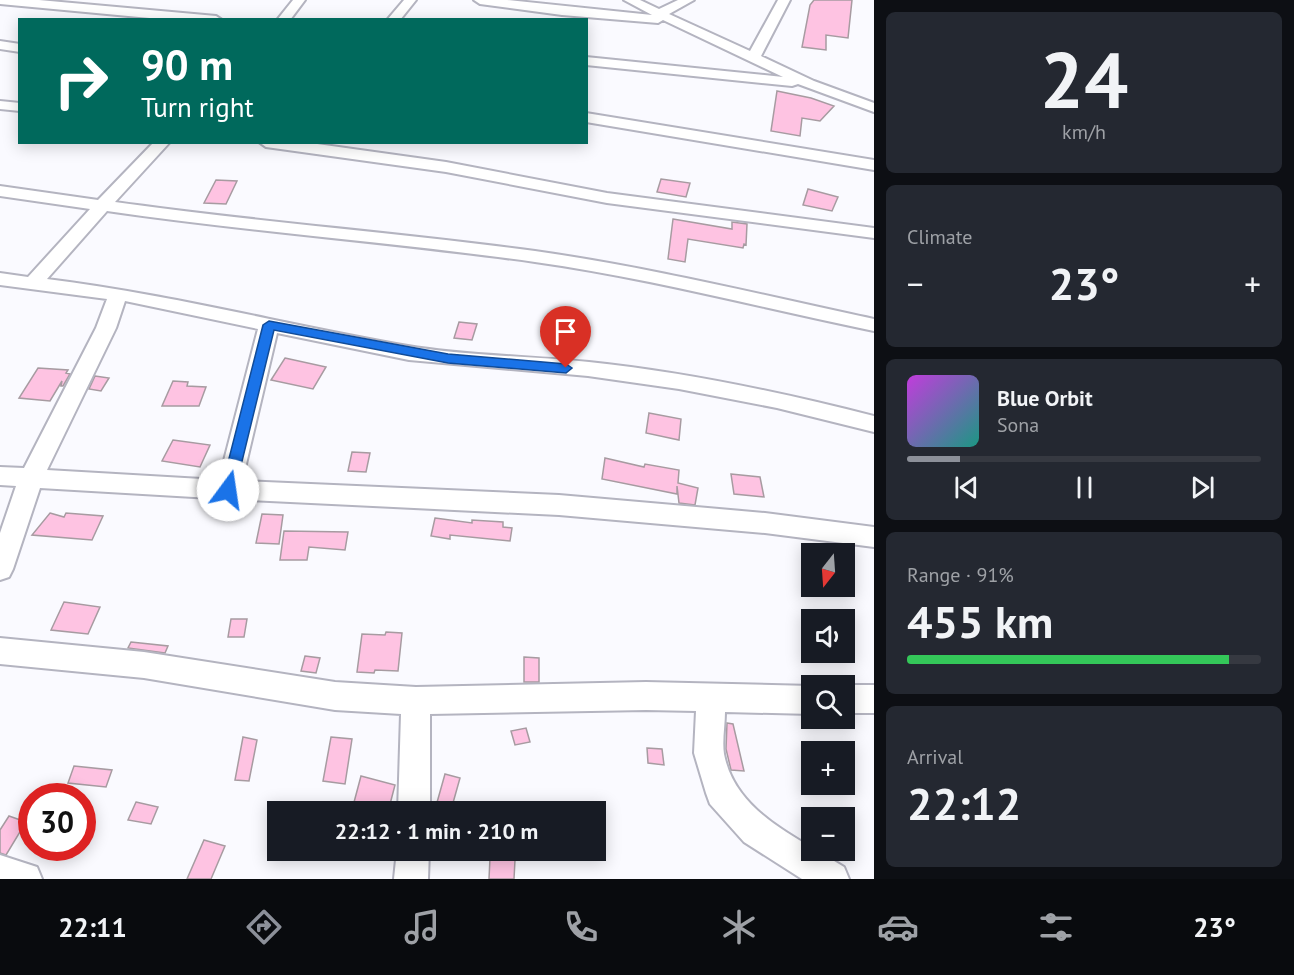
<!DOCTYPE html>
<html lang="en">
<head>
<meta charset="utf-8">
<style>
  :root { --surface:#171b24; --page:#242831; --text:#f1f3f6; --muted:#9ea1a6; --line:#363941; --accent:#8c9099 }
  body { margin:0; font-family:"PT Sans",sans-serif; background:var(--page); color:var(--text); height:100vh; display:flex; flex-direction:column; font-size:22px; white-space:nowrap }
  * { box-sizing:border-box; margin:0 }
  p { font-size:20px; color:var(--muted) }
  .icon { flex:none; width:33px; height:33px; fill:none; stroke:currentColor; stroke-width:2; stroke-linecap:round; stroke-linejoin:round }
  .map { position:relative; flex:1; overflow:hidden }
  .sheet { display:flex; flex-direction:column; gap:12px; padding:12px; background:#0d0f14; width:420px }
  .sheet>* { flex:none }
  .guide { position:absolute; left:18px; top:18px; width:570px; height:126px; border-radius:0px; box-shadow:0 3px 15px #0003; background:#00695c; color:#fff; overflow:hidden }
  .needle { width:39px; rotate:197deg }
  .controls { position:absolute; left:801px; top:543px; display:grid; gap:12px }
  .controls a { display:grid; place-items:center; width:54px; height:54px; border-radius:0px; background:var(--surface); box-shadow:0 3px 15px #0003; font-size:30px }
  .speed { position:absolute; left:18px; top:783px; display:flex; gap:12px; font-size:30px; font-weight:700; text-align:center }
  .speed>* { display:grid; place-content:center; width:78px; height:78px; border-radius:50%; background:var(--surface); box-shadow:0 3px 15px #0003; line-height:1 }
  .speed .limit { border:9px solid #d22; background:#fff; color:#111 }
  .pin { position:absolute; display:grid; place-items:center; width:51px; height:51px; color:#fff; margin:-62px -26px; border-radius:50% 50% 50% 0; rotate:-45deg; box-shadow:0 0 6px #0007 }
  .pin .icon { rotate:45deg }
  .me { position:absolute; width:66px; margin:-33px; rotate:14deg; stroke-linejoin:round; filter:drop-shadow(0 0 4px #0008) }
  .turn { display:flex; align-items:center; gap:21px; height:126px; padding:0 24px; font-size:27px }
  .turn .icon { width:78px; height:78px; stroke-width:2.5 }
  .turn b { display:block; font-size:42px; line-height:51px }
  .big { font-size:45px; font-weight:700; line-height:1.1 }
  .sheet .widget { flex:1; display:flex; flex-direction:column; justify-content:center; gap:9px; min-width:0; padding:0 21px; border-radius:9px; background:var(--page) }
  .sheet .dial { align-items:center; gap:0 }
  .dial b { font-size:78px; line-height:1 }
  .song { display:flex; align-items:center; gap:18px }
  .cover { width:72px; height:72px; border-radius:9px; background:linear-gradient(135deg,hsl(290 70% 55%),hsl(170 70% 35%)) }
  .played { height:6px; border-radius:3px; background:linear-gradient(90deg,var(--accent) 15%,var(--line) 15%) }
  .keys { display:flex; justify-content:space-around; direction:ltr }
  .heat { display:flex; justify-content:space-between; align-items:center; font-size:33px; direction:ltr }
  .charge { height:9px; border-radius:4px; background:linear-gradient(90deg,#34c759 91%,var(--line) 0) }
  .trip { position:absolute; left:267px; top:801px; width:339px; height:60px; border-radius:0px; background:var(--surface); box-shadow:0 3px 15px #0003; font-weight:700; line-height:60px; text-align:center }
  .dock { display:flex; height:96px; justify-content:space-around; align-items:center; background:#090b0e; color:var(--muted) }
  .dock .icon { width:42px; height:42px }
  .dock .current { color:var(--accent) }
  .dock b { font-size:27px; color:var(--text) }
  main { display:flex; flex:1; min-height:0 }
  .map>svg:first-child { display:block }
  .building { fill:#fec3e2; stroke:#a79ba1; stroke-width:1.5 }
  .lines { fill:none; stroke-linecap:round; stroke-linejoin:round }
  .minor-casing { stroke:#b4b4c0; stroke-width:4 }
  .minor { fill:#fff; fill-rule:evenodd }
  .route { fill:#1a73e8; stroke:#114b97; stroke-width:1.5 }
</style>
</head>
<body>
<main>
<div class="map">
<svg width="874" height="879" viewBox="0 0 874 879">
  <rect width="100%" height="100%" fill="#fafaff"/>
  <!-- building -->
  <path class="building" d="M814,0H852L848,38L826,35V50L802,47L810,5Z
    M777,91L811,98L834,106L820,121L802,118L800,136L771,131Z
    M661,179L690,183L686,197L657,192Z
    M216,180L237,181L226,204L204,203Z
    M808,189L838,197L832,211L803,205Z
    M673,219L732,229V222L747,224L746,245L744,244L743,248L688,239L685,262L668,259Z
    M459,322L477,324L472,340L454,338Z
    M285,358L326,367L313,389L271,380Z
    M38,368L68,370L66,373L70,374L63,386H61L62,381L50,401L19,398Z
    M95,376L109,378L101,391L89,389Z
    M173,381L188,382L187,386L206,387L199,406H162Z
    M649,413L681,419L679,440L646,433Z
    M173,440L210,445L200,467L162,461Z
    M352,452L370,453L366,472L348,471Z
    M605,458L644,467L645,464L679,470L678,483L698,488L695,505L679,503L677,486V494L602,479Z
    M731,474L760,477L764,497L734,494Z
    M50,513L64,517L66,513L103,516L92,540L32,535Z
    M262,514L283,515L279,544L256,543Z
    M435,518L472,523V520L503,522V527L512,528L510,541L450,535V539L431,536Z
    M284,531L348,532L345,550L309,547L307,560H280Z
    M64,602L100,607L88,634L51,630Z
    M231,619H247L244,637H228Z
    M386,632L402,633L398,671L375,670L374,673L357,672L362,634L385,635Z
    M131,642L168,646L165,653L128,648Z
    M305,656L320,658L316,673L301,671Z
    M524,657L539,658V682H524Z
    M727,723L733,724L744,771L731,770L726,749Z
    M526,728L530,742L515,745L511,731Z
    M243,737L257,740L249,781L235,780Z
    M331,737L352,739L345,784L323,781Z
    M647,748L662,749L664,765L648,763Z
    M74,766L112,770L106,787L68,783Z
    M445,774L460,778L451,810L436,806Z
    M361,776L395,785L388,812H376L353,806Z
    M136,802L158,807L151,824L128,820Z
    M9,816L26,822L6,855L0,853V830Z
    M204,840L225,846L211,879H187Z
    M490,858L515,860L514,879H489Z"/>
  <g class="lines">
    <!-- minor casing -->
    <g class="minor-casing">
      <path id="minor" d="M0,0H39L216,16L222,20H171L0,4Z
        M293,0H305L290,20H277Z
        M404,0H416L400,20H387Z
        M474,0H507L652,15L624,0H640L659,9L678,0H694L669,14L750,51L778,0H790L761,56L814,81L874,103V112L798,84L792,86L586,65V57L783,77L663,20L658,23L562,15L480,4Z
        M0,41L20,44V52L0,49Z
        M0,101L20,103V111L0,109Z
        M586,113L874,160V170L586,122Z
        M154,142H170L115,202C255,222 395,232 535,251C649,267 762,295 874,319V331C762,308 649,278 535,262C393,242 249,232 107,211L47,279C169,294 287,325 408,346C468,356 529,356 589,362C685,372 780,392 874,416V432L777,408L679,389L588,376L409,360L277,333L242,481L559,495L765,513L874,527V547L765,533L559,515L228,499L40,488L13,569L9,577L0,580V533L16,486L0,485V467L24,468L96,328L107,299L0,285V273L28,277L90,209L0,196V186L98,200ZM125,301L258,329L219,480L47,470L116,328Z
        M259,142H303L446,162L607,193L874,228V238L607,203L446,172L266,147Z
        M0,638L144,652L335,682L416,687L646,682L812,686V714L725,712C725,725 722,741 724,754C733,801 774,825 812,848V850H816L844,867L849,879H802L744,842L710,804L706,793L694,753L696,711L646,710L430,714V812H398L401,714L335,710L144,678L0,664Z
        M844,685H874V713H844Z
        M397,850H429L428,879H394Z
        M0,855L37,867L42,879H0Z"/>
    </g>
    <!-- minor -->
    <use href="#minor" class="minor"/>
  </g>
  <!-- route -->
  <path class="route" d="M269,321L448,354L566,364L572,368L566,373L448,363L274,330L235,490L233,494H223L221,490L263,325Z"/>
</svg>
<div class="controls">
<a><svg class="needle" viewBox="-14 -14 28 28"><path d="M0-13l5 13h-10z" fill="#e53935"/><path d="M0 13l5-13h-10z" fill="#9ea1a6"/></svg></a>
<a><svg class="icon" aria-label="sound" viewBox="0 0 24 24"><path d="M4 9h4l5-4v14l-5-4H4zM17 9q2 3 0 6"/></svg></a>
<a><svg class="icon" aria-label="search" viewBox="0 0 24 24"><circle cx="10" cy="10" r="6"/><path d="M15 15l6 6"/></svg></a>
<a>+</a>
<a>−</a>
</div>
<div class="speed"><div class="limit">30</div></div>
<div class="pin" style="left:566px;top:368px;background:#d93025"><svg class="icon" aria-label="arrive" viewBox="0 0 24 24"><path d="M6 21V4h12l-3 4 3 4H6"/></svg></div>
<svg class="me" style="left:228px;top:490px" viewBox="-20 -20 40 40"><circle r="19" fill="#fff"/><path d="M0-13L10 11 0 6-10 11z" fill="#1a73e8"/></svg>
<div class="trip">22:12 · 1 min · 210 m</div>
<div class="guide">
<div class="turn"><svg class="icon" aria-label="right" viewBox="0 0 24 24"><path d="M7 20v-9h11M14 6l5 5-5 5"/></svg><div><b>90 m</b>Turn right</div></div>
</div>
</div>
<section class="sheet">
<div class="widget dial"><b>24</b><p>km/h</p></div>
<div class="widget"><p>Climate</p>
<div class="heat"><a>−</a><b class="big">23°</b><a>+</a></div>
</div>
<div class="widget">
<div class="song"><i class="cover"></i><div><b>Blue Orbit</b><p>Sona</p></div></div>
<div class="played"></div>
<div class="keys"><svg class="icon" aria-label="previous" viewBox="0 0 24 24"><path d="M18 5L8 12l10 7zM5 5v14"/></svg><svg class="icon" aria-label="pause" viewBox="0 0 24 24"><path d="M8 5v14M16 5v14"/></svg><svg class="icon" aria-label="next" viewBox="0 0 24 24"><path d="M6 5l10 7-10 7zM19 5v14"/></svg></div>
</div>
<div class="widget"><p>Range · 91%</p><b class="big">455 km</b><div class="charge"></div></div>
<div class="widget"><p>Arrival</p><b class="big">22:12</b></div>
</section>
</main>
<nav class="dock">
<b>22:11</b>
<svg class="icon current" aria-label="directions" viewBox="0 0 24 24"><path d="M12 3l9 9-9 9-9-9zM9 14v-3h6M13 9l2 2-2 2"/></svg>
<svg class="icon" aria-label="music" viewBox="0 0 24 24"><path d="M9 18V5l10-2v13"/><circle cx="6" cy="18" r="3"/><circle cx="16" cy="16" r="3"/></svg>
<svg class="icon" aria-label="phone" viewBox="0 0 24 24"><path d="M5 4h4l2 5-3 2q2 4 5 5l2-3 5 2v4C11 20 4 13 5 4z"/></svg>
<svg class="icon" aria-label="climate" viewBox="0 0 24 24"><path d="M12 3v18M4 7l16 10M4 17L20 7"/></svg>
<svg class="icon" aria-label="car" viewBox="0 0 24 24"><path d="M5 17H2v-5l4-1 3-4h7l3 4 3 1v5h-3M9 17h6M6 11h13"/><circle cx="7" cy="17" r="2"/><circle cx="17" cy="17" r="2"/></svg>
<svg class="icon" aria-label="filters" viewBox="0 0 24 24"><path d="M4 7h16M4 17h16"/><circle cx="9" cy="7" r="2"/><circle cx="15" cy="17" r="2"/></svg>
<b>23°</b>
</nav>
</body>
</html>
